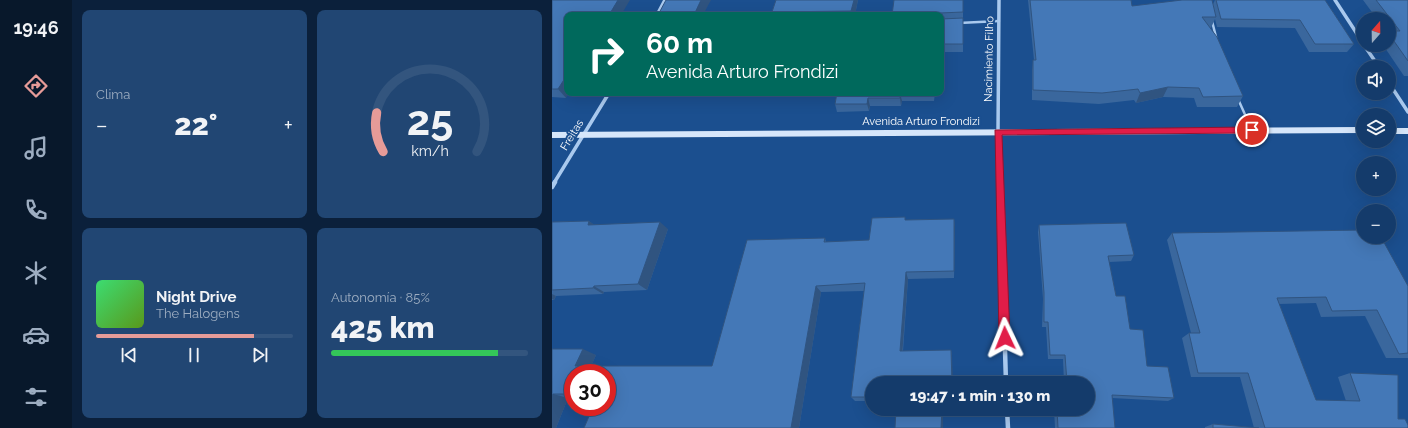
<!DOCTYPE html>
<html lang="es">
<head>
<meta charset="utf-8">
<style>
  :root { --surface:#143b6b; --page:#214673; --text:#f1f3f6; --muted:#9dadc1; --line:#33557e; --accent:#e69b98 }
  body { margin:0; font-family:Raleway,sans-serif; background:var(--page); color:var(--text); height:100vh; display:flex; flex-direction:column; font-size:15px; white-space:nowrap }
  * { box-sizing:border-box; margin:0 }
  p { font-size:13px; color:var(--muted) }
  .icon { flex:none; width:22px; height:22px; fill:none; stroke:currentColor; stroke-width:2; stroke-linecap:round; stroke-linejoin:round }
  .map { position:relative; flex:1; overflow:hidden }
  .drawer { display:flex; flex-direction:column; gap:10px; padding:10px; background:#0b203b; width:480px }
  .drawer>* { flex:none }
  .hud { position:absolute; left:12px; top:12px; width:380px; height:84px; border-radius:8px; box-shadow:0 4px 16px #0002,0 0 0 1px var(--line); background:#00695c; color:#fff; overflow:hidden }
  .needle { width:26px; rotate:20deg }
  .controls { position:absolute; left:804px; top:12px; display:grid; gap:8px }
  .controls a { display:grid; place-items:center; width:40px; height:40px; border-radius:50%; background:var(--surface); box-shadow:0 4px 16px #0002,0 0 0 1px var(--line); font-size:20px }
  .speed { position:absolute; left:12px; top:364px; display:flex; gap:8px; font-size:20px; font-weight:700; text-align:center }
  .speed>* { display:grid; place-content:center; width:52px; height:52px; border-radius:50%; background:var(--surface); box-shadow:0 4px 16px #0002,0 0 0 1px var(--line); line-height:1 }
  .speed .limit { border:6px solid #d22; background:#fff; color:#111 }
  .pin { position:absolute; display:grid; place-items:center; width:34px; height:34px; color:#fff; margin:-17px; border:2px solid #fff; border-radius:50%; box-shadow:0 1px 4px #0007 }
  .me { position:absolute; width:44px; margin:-22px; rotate:358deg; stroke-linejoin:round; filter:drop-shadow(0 0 3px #0008) }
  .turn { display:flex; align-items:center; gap:14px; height:84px; padding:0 16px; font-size:18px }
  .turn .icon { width:52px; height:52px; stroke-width:2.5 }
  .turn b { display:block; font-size:28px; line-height:34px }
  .big { font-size:30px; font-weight:800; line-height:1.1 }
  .drawer .widget { flex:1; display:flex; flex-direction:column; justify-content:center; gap:6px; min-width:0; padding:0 14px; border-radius:8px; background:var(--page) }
  .drawer .dial { align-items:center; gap:0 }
  .dial svg { height:104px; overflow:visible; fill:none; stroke:var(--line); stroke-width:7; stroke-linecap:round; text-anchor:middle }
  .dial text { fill:var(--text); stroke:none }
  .song { display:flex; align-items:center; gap:12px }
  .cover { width:48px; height:48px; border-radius:6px; background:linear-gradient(135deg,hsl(140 70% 55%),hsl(90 70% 35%)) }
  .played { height:4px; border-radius:2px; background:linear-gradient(90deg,var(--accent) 80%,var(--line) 80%) }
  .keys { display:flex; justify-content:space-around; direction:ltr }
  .heat { display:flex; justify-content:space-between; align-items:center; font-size:22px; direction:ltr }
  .charge { height:6px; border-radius:3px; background:linear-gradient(90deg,#34c759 85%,var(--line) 0) }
  .drawer .tiles { flex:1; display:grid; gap:10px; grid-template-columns:repeat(2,1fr) }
  .trip { position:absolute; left:313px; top:376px; width:230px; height:40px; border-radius:20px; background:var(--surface); box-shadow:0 4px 16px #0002,0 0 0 1px var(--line); font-weight:800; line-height:40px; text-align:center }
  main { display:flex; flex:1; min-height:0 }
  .menu { display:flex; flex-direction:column; width:72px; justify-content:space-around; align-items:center; background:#08182b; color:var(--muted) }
  .menu .icon { width:28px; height:28px }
  .menu .active { color:var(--accent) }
  .menu b { font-size:18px; color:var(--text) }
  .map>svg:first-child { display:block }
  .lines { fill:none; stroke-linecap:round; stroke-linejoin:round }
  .service { stroke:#a9c9ee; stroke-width:2.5 }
  .minor-far1 { stroke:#a9c9ee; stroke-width:3.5 }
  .minor { stroke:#a9c9ee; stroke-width:4.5 }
  .secondary { fill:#d6e6fa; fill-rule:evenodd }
  .wall { fill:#3a679d }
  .shaded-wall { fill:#305480 }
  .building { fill:#4478b7; stroke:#305480 }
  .route { fill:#e11d48; stroke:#92132f }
  .labels { text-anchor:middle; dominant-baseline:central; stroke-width:4; stroke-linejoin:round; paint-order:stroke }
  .street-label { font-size:11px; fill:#fff; stroke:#1b4f8f }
</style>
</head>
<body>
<main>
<nav class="menu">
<b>19:46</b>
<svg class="icon active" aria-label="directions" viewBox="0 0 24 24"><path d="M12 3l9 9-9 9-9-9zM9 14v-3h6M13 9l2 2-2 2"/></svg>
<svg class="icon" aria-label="music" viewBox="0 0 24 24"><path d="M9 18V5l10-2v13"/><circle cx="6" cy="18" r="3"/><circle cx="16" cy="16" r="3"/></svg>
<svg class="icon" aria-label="phone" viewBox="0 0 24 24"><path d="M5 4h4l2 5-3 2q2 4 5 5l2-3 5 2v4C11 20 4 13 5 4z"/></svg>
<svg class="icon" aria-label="climate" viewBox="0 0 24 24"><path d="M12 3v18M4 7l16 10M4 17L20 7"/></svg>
<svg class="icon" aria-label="car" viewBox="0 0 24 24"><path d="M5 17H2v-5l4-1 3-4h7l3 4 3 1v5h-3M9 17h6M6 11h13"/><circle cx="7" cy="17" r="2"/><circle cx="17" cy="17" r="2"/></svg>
<svg class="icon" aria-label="filters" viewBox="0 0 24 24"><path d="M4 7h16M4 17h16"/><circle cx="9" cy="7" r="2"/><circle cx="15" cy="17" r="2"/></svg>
</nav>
<section class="drawer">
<div class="tiles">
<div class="widget"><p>Clima</p>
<div class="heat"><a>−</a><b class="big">22°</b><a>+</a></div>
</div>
<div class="widget dial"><svg viewBox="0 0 100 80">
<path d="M14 69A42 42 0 1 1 86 69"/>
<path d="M14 69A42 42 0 0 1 9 39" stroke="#e69b98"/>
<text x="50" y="56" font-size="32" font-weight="700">25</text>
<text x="50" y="72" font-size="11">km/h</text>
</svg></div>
<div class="widget">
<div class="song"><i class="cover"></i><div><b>Night Drive</b><p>The Halogens</p></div></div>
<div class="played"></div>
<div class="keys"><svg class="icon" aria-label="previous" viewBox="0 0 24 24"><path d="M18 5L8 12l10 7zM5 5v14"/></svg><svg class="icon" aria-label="pause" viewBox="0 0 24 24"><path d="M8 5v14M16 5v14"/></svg><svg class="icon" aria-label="next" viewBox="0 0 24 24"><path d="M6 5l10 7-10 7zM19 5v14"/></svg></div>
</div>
<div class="widget"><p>Autonomía · 85%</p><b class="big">425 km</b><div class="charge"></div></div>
</div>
</section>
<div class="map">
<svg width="856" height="428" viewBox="0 0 856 428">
  <rect width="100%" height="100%" fill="#1b4f8f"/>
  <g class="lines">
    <!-- service -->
    <path class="service" d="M660,21L664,37
      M407,23L447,21
      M686,99L700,130"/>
    <!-- minor-far1 -->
    <path class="minor-far1" d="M447,0L446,132L448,183
      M783,0L811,43
      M105,15L113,0
      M812,45L827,67
      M837,83L856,112
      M2,183L57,93"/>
    <!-- minor -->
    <path class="minor" d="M448,182L454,383
      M0,187L3,182
      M455,409L456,428"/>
    <!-- secondary -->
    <path class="secondary" d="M811,127V133L0,138V132Z
      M837,128H856V134H837Z"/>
  </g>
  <!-- wall -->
  <path class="wall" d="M0,0L15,15L14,98L0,97Z
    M224,0H306L303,15H221L220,12Z
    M411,0V52H389V15H340Z
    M476,0H579L580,6L661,4L663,0H773L802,44L795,52H757L743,28L665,27L663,19L659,28H658L691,96L685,107H645L642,98L611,97L584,103L582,100L547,104L480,100V70L481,60H482Z
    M811,0H856V76H852L831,45H837V19H825Z
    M285,93H383L382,101H350L349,106H318L317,111L285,112L283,104Z
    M402,219L403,227L402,278L356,279L351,351L399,350L400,355L320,383V401H303L299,397L312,291L269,292L247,428H32L55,373H21V398H16L4,428L0,349L44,355L39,366H160L273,238L274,242L317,240L354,220Z
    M37,221L42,225L116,229L95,290L52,292L51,294L4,296L2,300H0V222Z
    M487,225L582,255L579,261L557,262L564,296L578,329L595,366L622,398L616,401L560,398L563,428H503L502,409H536V383H512L511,359H496L494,327H490L491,299L486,232Z
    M620,233L856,286V358H834L813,316L769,317L764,303L727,304L764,400L794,401L786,377L798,373L856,428H653V427L661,424L702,428L688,377H639L630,338L637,333H639L615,240Z"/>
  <!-- shaded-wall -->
  <path class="shaded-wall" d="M66,0H78L69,15H57Z
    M149,0H159L151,15H142Z
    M302,0H306L303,15H300L299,11Z
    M15,75V93H17L14,98L6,89Z
    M616,87L611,97L584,103L588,93Z
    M348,93L350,101L349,106L348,98Z
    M316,98L318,106L317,111L315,104Z
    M402,219L403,227L402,278Z
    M37,221L47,228L36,225Z
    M108,222L116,229L95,290L86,284Z
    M354,272L356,279L350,356L348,351Z
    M42,286L52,292L51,294L41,288Z
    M264,286L269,292L247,428H239Z
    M0,294L4,296L2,300L0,299Z
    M31,349L44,355L37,371L23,366Z
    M399,350L400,355L401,383H400Z
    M1,394L16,398L4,428H0V396Z
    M390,409H391V428H389Z"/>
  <!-- building -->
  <path class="building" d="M0,0H66L57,15H15V75L6,89H0Z
    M114,0H149L142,15H106Z
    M224,0H302L299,11L220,12Z
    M342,0H411V12L388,13L386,15H340Z
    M478,0H579L580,6L630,0H660L664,17H650L665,37L691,96L651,97L647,88L616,87L588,93L586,89L550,93L481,90V60H484Z
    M664,0H773L802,44H763L748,20L669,19Z
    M824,0H856V61L837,34V31H848Z
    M411,18V44H389V19Z
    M285,93H376H348V98H316L315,104H283Z
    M353,217V220L402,219V271L354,272L348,351L399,350L400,383H320V397H299L313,283L264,286L239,428H32L41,407H55V373H21V394H1L0,396V349H31L23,366H160L195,240L273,238L272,242L317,240L320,218Z
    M37,221L36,225L108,222L86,284L42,286L41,288L0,290V222Z
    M574,223L582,255L556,256L564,296H573L578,329L591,330L595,366L616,367L622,398L560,395L563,428H506L505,409H536V383H515L513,355H498L496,322H492V293L487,225Z
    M811,230V237H829L856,286V353L847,354L825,310L780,311L774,297L725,298L764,400L808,401L798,373L846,375V419H853L856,425V428H713L696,373H646L637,333H648L620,233Z
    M344,409H390L389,428H343Z
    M661,424L707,428H661Z"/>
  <!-- route -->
  <path class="route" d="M700,127L704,130L700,133L450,135L458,338L457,342L453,343L449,342L447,338L443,130Z"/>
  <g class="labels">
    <!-- street labels -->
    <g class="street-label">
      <text transform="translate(437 59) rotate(-89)">Nacimiento Filho</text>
      <text x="369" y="121">Avenida Arturo Frondizi</text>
      <text transform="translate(20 135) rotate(-59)">Freitas</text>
    </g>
  </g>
</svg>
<div class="controls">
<a><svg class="needle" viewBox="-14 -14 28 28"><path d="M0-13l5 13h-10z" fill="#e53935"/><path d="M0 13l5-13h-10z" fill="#9dadc1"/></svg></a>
<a><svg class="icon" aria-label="sound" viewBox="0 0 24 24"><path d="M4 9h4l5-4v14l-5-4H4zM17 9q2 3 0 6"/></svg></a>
<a><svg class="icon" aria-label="layers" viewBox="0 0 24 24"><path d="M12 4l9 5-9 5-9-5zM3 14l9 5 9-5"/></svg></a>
<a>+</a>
<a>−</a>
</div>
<div class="speed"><div class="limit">30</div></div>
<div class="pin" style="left:700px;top:130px;background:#d93025"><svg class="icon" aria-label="arrive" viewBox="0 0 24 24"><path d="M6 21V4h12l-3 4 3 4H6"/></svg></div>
<svg class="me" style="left:453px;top:338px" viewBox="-20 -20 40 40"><path d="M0-17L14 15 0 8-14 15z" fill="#e11d48" stroke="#fff" stroke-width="4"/></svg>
<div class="trip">19:47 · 1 min · 130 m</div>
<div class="hud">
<div class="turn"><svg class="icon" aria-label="right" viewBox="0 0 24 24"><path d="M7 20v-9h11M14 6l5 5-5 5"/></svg><div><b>60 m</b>Avenida Arturo Frondizi</div></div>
</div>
</div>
</main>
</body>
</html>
